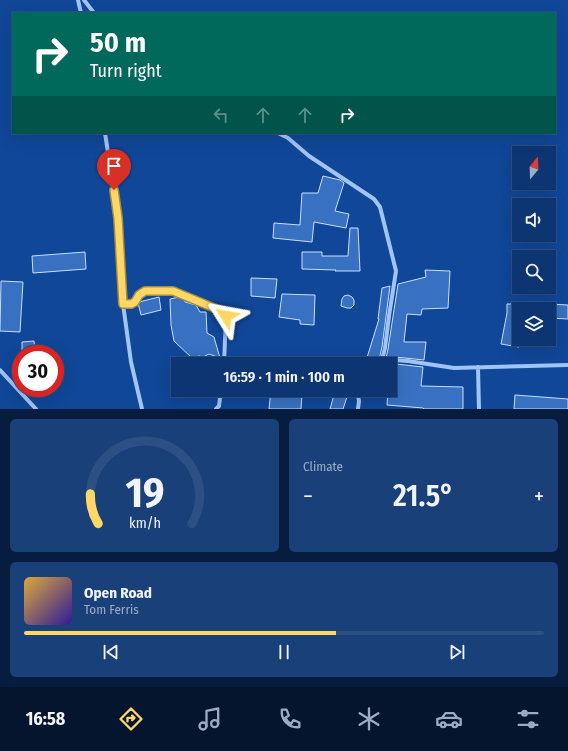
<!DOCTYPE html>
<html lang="en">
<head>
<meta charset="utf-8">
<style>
  :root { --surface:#0c3572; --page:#1a407a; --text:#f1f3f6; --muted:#9aabc4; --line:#2c5084; --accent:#ffd764 }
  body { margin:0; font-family:"Fira Sans Condensed",sans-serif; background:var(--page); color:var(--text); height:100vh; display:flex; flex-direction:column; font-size:15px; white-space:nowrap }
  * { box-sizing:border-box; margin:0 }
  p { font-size:13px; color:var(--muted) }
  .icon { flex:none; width:22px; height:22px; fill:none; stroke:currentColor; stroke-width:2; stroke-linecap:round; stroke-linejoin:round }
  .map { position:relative; height:409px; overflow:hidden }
  .sheet { display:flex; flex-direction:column; gap:10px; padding:10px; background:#071d3f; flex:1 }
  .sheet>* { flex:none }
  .banner { position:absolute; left:12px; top:12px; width:544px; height:122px; border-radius:0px; box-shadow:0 4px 16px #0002,0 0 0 1px var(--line); background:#00695c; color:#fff; overflow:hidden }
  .needle { width:26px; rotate:19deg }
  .controls { position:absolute; left:512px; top:146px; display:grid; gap:8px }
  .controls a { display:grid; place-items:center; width:44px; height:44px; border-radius:0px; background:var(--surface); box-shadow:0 4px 16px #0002,0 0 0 1px var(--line); font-size:20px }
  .speed { position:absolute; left:12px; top:345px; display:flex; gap:8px; font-size:20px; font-weight:700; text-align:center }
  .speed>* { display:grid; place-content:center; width:52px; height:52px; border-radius:50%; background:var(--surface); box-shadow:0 4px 16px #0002,0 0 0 1px var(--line); line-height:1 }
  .speed .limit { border:6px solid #d22; background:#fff; color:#111 }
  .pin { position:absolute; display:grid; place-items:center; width:34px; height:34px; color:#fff; margin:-41px -17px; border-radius:50% 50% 50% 0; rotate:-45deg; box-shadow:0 0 4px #0007 }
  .pin .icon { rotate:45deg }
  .me { position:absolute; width:44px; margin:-22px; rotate:304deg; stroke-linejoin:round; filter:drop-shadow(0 0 3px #0008) }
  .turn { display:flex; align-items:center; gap:14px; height:84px; padding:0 12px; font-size:18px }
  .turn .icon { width:52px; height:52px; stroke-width:2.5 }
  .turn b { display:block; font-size:28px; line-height:34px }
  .lanes { display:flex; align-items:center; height:38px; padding:0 12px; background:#0003; justify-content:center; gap:20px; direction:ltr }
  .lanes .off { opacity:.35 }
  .big { font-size:30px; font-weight:600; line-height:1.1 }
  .sheet .tile { flex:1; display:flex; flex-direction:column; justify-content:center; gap:6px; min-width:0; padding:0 14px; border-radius:6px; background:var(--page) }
  .sheet .dial { align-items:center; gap:0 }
  .dial svg { height:104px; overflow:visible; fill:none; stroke:var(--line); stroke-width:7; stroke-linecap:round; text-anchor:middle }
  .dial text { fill:var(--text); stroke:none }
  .song { display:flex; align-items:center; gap:12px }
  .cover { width:48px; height:48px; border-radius:6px; background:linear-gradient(135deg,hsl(40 70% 55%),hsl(250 70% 35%)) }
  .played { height:4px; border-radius:2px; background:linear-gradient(90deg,var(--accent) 60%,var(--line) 60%) }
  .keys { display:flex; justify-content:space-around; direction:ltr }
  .heat { display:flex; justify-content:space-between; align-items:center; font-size:22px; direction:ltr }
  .sheet .tiles { flex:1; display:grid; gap:10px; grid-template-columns:1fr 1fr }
  .tile:last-child { grid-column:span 2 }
  .trip { position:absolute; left:171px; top:357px; width:226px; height:40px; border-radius:0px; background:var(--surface); box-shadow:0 4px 16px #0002,0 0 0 1px var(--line); font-weight:600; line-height:40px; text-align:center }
  .tabs { display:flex; height:64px; justify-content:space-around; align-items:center; background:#05152e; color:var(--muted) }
  .tabs .icon { width:28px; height:28px }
  .tabs .current { color:var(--accent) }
  .tabs b { font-size:18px; color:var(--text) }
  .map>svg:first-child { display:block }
  .building { fill:#3871c1; stroke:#c9dffe }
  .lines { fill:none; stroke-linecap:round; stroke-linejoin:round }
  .minor { stroke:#a0c4f4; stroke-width:4 }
  .route-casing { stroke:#a68c41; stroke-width:10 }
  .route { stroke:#ffd764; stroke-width:7 }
</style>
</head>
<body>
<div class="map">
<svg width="568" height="409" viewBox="0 0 568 409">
  <rect width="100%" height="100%" fill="#104798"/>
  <!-- building -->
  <path class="building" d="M323,176L340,180L344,183L335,211L349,214L346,228L314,222L312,242L273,238L274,223L300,225L302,193H318Z
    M350,228H358L360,271H335L336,270L302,269V252H322V256H348Z
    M85,252L86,269L33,273L32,256Z
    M425,270L450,271L448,308L422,309L421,315L407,314L404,342H426L424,360L395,357L385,362L388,349L398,284L426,277Z
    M251,278L277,279L275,298L251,296Z
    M1,281L23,282L20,332L0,331Z
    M390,286L382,347L378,364H365L379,319H378L382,288Z
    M282,294L315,295L314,325L300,324V320L279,317Z
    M348,295L352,297L354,300V305L351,308H347L341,306L342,299L344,296Z
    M159,297L161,310L141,315L138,303L139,302Z
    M179,297L185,300V302L196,305L200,312H206L207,333L214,337L220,358L209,354L203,357L199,356L193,359L174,341L171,325L170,299Z
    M507,304H519V347L501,344L507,313Z
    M549,304L568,305V319L549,318Z
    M34,341L35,354H22V342Z
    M396,364L423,367L421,386L463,387V409H424L423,408L387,405L388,390H390V367Z
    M271,390H286V393L302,394L301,409H269Z
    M335,391L348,394L343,409H330Z
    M515,395L568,399V409H514Z"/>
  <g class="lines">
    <!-- minor -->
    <path class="minor" d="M78,0L81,13
      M84,0L94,13
      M105,133L118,218L123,304L131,362L142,409
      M278,133L288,138L309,156L374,199L380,207L396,271L389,316L385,348L381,364
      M123,304L131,305L135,302L139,295L145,291H173L224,312L226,316L224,364
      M388,364L395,360L408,361L454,368L568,365
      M478,367L479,409
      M0,370L36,409
      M357,390L359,401L358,409
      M216,409L219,406L221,390"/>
  </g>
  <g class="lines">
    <!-- route casing -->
    <g class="route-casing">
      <path id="route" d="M114,190L118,218L123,304H131L135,302L139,295L145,291H173L224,312L226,316"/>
    </g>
    <!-- route -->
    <use href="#route" class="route"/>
  </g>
</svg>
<div class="controls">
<a><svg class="needle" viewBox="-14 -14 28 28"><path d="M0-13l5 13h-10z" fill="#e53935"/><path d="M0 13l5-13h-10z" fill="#9aabc4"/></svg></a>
<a><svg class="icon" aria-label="sound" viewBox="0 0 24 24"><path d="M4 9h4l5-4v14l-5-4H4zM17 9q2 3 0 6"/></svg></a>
<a><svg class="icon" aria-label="search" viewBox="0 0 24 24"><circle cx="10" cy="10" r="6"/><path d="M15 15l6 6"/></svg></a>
<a><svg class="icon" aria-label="layers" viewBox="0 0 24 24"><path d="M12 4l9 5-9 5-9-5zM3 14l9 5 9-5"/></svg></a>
</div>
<div class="speed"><div class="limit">30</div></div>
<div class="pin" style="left:114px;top:190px;background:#d93025"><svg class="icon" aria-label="arrive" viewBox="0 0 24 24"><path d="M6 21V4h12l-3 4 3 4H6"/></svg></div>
<svg class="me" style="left:226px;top:316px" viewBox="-20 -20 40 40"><path d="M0-17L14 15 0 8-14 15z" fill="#ffd764" stroke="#fff" stroke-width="4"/></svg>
<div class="trip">16:59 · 1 min · 100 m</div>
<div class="banner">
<div class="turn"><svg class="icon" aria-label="right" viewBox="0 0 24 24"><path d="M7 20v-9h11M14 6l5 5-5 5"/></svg><div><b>50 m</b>Turn right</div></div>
<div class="lanes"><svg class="icon off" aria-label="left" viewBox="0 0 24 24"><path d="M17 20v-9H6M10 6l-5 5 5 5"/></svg><svg class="icon off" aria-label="ahead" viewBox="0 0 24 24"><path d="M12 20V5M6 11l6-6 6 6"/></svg><svg class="icon off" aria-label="ahead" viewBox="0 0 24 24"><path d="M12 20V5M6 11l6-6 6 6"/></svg><svg class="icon" aria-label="right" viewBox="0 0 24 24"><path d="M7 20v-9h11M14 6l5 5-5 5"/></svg></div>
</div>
</div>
<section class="sheet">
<div class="tiles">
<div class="tile dial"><svg viewBox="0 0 100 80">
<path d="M14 69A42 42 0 1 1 86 69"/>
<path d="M14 69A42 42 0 0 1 8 46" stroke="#ffd764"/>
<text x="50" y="56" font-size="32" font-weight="700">19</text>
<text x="50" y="72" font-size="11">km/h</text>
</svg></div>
<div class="tile"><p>Climate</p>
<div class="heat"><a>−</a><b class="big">21.5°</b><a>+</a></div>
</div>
<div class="tile">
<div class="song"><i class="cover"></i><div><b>Open Road</b><p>Tom Ferris</p></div></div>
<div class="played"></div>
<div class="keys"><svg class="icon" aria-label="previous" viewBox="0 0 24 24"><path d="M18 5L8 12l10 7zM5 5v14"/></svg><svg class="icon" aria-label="pause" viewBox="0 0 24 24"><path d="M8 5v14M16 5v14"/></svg><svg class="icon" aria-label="next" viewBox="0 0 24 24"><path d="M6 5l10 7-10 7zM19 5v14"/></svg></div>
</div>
</div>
</section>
<nav class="tabs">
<b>16:58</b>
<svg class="icon current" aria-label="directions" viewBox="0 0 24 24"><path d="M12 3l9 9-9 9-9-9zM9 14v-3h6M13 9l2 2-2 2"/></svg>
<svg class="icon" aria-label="music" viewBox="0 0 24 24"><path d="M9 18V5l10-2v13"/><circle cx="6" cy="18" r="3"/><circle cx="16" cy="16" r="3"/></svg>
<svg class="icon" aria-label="phone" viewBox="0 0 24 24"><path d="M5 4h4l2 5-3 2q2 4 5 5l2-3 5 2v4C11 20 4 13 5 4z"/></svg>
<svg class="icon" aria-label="climate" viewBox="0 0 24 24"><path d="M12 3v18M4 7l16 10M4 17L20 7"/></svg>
<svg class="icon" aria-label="car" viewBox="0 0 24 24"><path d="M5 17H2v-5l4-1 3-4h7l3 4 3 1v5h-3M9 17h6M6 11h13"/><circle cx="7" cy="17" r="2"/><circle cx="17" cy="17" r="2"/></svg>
<svg class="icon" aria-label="filters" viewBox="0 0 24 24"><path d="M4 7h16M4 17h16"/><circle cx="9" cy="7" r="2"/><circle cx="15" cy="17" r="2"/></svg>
</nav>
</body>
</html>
